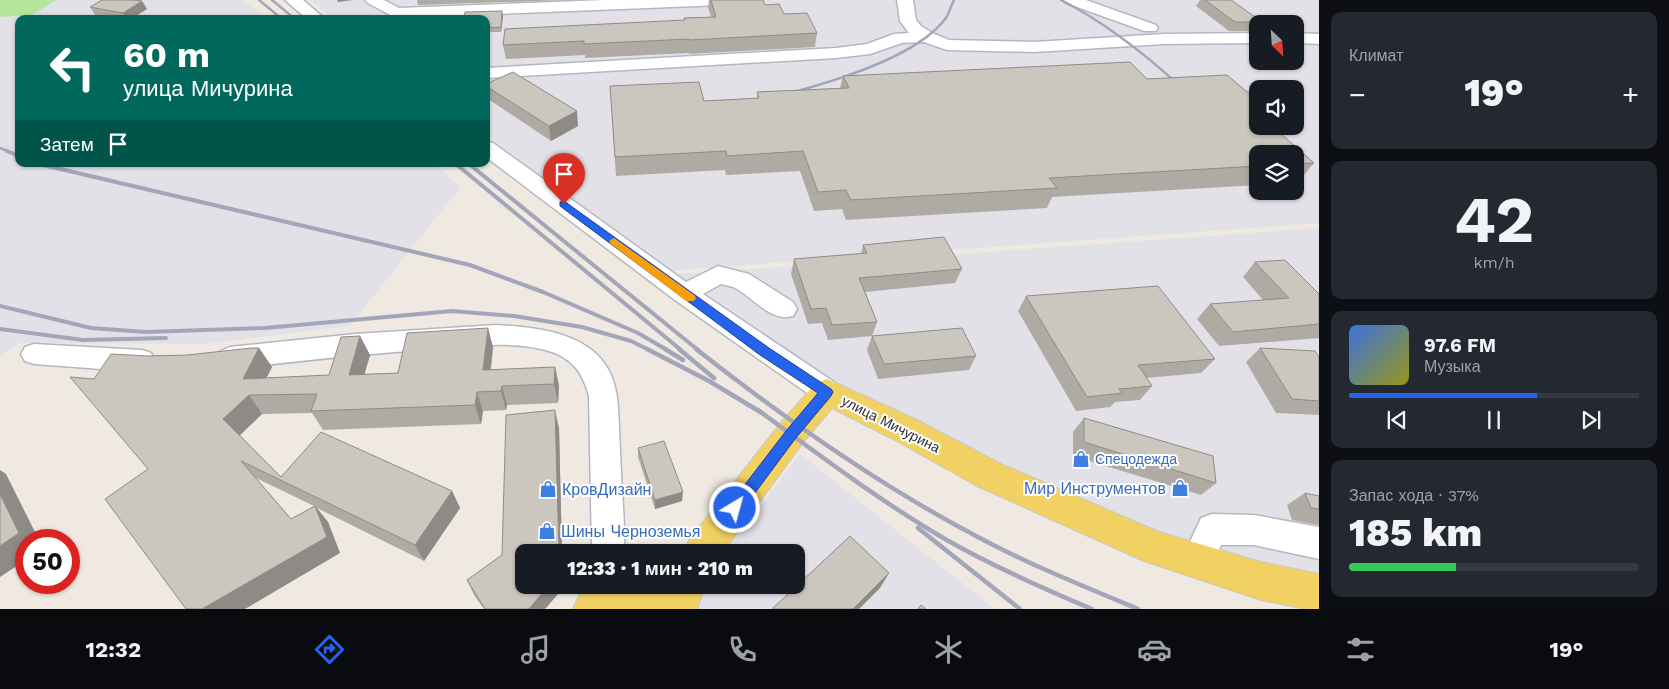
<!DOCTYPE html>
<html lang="ru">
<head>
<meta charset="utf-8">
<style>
  :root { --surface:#171b24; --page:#242831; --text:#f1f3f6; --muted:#9ea1a6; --line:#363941; --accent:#2563eb }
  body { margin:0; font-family:"Work Sans",sans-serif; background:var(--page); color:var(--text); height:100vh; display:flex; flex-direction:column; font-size:19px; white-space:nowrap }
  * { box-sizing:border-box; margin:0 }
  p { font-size:16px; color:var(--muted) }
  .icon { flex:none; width:28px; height:28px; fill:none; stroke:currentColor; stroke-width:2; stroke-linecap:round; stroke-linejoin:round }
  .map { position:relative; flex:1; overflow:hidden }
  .panel { display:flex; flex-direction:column; gap:12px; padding:12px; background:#0d0f14; width:350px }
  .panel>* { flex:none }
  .banner { position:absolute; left:15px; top:15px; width:475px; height:152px; border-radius:10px; box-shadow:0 1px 4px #0004; background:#00695c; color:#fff; overflow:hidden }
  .needle { width:32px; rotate:155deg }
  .fabs { position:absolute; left:1249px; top:15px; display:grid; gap:10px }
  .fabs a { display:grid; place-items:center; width:55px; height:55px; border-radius:10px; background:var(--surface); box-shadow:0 1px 4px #0004; font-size:25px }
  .speed { position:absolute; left:15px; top:529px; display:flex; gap:10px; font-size:25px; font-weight:700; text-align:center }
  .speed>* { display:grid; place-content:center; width:65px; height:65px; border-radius:50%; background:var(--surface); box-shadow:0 1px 4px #0004; line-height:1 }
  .speed .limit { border:8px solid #d22; background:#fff; color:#111 }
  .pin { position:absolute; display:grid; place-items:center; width:42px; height:42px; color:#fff; margin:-51px -21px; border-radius:50% 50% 50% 0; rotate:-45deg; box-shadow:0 0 5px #0007 }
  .pin .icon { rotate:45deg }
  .me { position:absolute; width:55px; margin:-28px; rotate:37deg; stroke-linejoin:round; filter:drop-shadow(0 0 4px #0008) }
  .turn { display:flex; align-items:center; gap:18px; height:105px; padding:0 25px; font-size:22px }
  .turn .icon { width:65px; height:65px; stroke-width:2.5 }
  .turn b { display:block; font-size:35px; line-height:42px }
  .then { display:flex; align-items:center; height:48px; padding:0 25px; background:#0003; gap:10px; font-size:19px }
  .big { font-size:38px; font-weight:800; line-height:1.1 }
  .panel .card { flex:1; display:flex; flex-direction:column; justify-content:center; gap:8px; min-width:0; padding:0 18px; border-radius:10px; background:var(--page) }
  .panel .dial { align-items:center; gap:0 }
  .dial b { font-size:65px; line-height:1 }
  .song { display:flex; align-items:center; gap:15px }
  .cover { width:60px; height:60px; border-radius:8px; background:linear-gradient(135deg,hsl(220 70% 55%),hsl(60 70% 35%)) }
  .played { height:5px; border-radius:2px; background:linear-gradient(90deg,var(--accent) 65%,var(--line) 65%) }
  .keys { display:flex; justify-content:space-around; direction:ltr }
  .heat { display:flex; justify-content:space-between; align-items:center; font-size:28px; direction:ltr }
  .charge { height:8px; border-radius:4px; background:linear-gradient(90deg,#34c759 37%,var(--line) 0) }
  .trip { position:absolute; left:515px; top:544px; width:290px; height:50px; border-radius:10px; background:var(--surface); box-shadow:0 1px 4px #0004; font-weight:800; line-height:50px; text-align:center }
  .dock { display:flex; height:80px; justify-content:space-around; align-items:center; background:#090b0e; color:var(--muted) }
  .dock .icon { width:35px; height:35px }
  .dock .current { color:var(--accent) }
  .dock b { font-size:22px; color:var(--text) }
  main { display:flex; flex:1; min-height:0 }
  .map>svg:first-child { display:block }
  .industrial { fill:#e3e1e8; fill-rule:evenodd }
  .green { fill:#b6e59e }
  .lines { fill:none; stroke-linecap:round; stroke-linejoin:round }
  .minor-casing { stroke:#b4b7c1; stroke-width:3 }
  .major-casing { stroke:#c9c9c9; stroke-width:2 }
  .minor { fill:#fff; fill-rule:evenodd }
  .major { fill:#f2d163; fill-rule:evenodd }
  .rail-far2 { stroke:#a3a6b8; stroke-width:2.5 }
  .rail-far1 { stroke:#a3a6b8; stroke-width:4 }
  .rail { stroke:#a3a6b8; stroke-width:4.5 }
  .wall { fill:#afaba4; fill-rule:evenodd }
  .shaded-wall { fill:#8e8b86 }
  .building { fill:#cbc7bf; stroke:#8e8b86 }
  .route { fill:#2563eb; stroke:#184099 }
  .slow { fill:#f59e0b }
  .labels { text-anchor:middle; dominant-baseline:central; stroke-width:4; stroke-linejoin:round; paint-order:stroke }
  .street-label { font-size:14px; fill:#2e2e2e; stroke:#fff }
  .shop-label { font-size:14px; fill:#366cbe; stroke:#fff; text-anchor:start }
  .near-shop-label { font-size:16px; fill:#366cbe; stroke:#fff; text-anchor:start }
</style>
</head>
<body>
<main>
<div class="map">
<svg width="1319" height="609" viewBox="0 0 1319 609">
  <rect width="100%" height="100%" fill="#efe9e1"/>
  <!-- industrial -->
  <path class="industrial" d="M0,0H244L266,19H19V164H434L461,187L350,326L203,344L19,343L0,357Z
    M309,0H1319V223L664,271L486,135V19H334ZM1258,24H1295V61H1258ZM1258,89H1295V126H1258ZM1258,154H1295V191H1258Z
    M1319,228V574L1209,556L1122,526L841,386L667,275Z
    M800,454L995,609H692L695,594L702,585H796V552H725Z"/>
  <!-- green -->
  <path class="green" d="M0,0H56L32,15L0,17Z"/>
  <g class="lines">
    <!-- minor casing -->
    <g class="minor-casing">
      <path id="minor" d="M285,0H303L325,19H307Z
        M365,0H384L399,8L605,0H731L728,3L723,5L396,18L368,3Z
        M897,0H913L916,20L921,26L932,33L949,40L1034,42L1164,34L1258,33V43L1164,44L1034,52L947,50L924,42L902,43L870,54L836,58L486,78V68L836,48L867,44L894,34L909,33L900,21Z
        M1063,0H1086L1156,25L1158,28L1156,31H1144L1066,3Z
        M1295,33L1319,34V44L1295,43Z
        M486,141L493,143L686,282L718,266L749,274L793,302L797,309L793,316C770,323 753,296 733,287C729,286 725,285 721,284L703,294L837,384L841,392L837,400L827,403L817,400L675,300L486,157Z
        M496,325C547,328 609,335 617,397C619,414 619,433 620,450C621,484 625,519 624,552H592L589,396C583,374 574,360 552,352C516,340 476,346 438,349C369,353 299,361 230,369L221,365L217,358L221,351L230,347L355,334Z
        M34,344L142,350L151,353L155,361L151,369L142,372L34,364L25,361L21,354L25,347Z
        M1212,514L1254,515L1319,527V559L1254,545H1221L1210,572L1198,577L1186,572L1181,561L1201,518Z"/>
    </g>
    <!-- major casing -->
    <g class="major-casing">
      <path id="major" d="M827,379L917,420L1001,464L1159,532L1261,562L1319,574V609H1306L1261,600L1144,561L977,486L895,440L832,408L801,445L723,552H684L689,540L779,425L816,383Z
        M593,585H662L666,588L667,585H705L697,609H573L579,596Z"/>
    </g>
    <!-- minor -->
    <use href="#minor" class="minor"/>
    <!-- major -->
    <use href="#major" class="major"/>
    <!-- rail-far2 -->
    <path class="rail-far2" d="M259,0L282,19
      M272,0L295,19
      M1061,0C1106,23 1145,54 1182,88
      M790,93C835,81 917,57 946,18C949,13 951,6 954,0
      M0,148L10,152"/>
    <!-- rail-far1 -->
    <path class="rail-far1" d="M7,151L19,156
      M39,164L470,265L543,292L638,333L667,350
      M456,164L681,350
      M469,164L698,350
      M0,306L91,328L146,332L265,328L452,311L514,316L582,327L631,341L649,350
      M0,329L83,340L166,338"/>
    <!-- rail -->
    <path class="rail" d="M647,349L709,381L762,413
      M665,349L683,360
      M679,349L714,378
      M696,349C784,418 877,484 976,536C1028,564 1083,586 1138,609
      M758,410C819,455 880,501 945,539C992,566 1042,588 1092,609
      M918,528L1020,609"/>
  </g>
  <!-- wall -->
  <path class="wall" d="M417,0H564L418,5Z
    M709,0H763L765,5L784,14L817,33L815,47L689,54V53L585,58V55L506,59L503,45L684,20V18L711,17L708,7Z
    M1200,0H1231L1262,22L1261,24H1258V29L1256,31H1229L1196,6Z
    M142,1L147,9L131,19H117L95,15L90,7Z
    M503,16L501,32H486V19Z
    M843,76L1147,79L1258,126H1286L1280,134L1314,163L1298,182L1295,183V154H1258V185L1052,197L1047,208L846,220L842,209L814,211L800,171L726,175L725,170L616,176L610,86L704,101L757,98V92L840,88Z
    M486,84L578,126L551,141L488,99L486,91Z
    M125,164H146L142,167Z
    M863,245L962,269L955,283L865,292L877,322L872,336L828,340L822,323L808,324L791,274L794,259L861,254Z
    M1255,262L1319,294V338L1219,346L1197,319L1210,304L1263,300L1243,277Z
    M1026,296L1215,359L1201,373L1146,378L1152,386L1140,400L1115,402L1110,407L1076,411L1018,311Z
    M360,336L370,355L364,374L398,373L493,347L491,370L555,367L559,386L558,403L507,405L506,410L483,411L481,424L323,430L312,413L262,414L240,435L281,477L452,491L460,508L424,561L317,508L328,522L340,553L148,469L94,379L148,356L188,355L259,348L272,367L266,378L329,375ZM256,478L314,506L291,519Z
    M872,336L976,356L969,370L878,379L867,350Z
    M1260,348L1319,357V415L1276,413L1246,362Z
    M1084,418L1216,483L1201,495L1073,456V432Z
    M559,428L562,552H524V585H561L558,594L545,609H484L474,595L467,580L502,555Z
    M638,448L682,501L655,509L638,457Z
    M1305,493L1319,496V525L1292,520L1287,505Z"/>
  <!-- shaded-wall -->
  <path class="shaded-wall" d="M337,0H353L338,2Z
    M142,1L147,9L131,19H127L123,13Z
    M502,11L503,16L501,32V27Z
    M577,111L578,126L551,141L549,126Z
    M140,164H146L142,167Z
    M488,328L493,347L488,389L483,370Z
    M360,336L370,355L359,394L349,375Z
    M259,348L272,367L258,395L243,379Z
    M555,367L559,386L558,403L554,384Z
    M502,386L507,405L506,410L501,391Z
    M477,392L483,411L481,424L475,405Z
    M249,395L262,414L238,437L223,419Z
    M555,410L559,428L562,552H559Z
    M0,470L6,474L39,540H26V560L0,577Z
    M452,491L460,508L424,561L415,545Z
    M683,492L682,501L655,509V500Z
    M315,506L328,522L340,553L245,609H202Z
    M889,573L880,588L859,609H853Z
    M549,585H561L558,594L545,609H529Z"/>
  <!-- building -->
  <path class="building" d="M102,0H134L142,1L123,13L90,7Z
    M711,0H763L765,5L779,4L784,14L807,13L817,33L690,40L689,39L584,44V41L503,45L505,29L685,20L684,18L716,17Z
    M1205,0H1231L1262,22H1235Z
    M502,11L501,27L486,28V19H464L465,12Z
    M1130,62L1147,79L1227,75L1258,101V126H1274H1272L1314,163L1295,164V154H1258V166L1049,178L1057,188L851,200L846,190L818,192L803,151L727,156L726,151L615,157L610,86L699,82L704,101L759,98L757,92L849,88L843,76Z
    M513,72L577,111L549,126L486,86V84Z
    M944,237L962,269L859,278L877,322L832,325L826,308L811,309L794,259L867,253L863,245Z
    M1285,260L1319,294V324L1233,332L1210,304L1289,298L1255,262Z
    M1158,286L1215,359L1138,365L1152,386L1119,389L1122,393L1087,397L1026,296Z
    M488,328L483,370L555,367L554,384L502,386L501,391L477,392L475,405L311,411L317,394L249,395L223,419L281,477L321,432L452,491L415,545L241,461L291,519L315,506L327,537L202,609H186L105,499L148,469L70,377L94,379L111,354L148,356L188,355L251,348H259L243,379L329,375L341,337L360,336L349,375L398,373L407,333Z
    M962,328L976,356L884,364L872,336Z
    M1260,348L1315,351L1319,357V401L1292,399Z
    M555,410L559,552H524V585H549L529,609H485L467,580L502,555L506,415Z
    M1084,418L1213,456L1216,483L1084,442Z
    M664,441L683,492L655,500L638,448Z
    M1305,493L1319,496V509L1311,508Z
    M0,494L19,533L0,546Z
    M850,536L889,573L853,609H772Z
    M921,605L926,609H918Z"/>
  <!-- route -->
  <path class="route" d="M564,201L769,348L831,389L833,392L831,396L795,439L740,513L735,515L730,513L728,508L730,504L786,431L818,393L760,355L560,206V202Z"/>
  <!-- slow -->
  <path class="slow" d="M614,238L694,295L696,298L694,301H686L611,244L609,241Z"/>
  <!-- icons -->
  <defs>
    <g id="shop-bare" transform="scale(1.35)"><path d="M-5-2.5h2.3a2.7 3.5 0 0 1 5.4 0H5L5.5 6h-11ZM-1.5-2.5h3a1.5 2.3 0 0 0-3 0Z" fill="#3f7fe0" stroke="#fff" stroke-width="2.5" paint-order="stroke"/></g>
  </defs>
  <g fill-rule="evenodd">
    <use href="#shop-bare" x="1081" y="459"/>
    <use href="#shop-bare" x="1180" y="488"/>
    <use href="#shop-bare" x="548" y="489"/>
    <use href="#shop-bare" x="547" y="531"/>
  </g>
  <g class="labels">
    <!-- street labels -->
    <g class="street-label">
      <text transform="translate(891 424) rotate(27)">улица Мичурина</text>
    </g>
    <!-- shop labels -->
    <g class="shop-label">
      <text x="1095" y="459">Спецодежда</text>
    </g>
    <!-- near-shop labels -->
    <g class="near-shop-label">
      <text x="1166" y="488" text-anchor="end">Мир Инструментов</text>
      <text x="562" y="489">КровДизайн</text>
      <text x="561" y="531">Шины Черноземья</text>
    </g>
  </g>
</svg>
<div class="fabs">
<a><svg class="needle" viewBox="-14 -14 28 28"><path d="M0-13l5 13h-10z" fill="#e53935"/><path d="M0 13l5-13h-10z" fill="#9ea1a6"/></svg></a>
<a><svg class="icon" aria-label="sound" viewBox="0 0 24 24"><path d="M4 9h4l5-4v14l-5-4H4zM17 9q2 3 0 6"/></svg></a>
<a><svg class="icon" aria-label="layers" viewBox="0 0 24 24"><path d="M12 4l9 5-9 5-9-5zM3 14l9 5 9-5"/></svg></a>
</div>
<div class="speed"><div class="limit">50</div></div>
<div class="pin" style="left:564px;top:204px;background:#d93025"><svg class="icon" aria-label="arrive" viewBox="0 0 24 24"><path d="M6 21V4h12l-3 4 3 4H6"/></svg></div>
<svg class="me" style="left:735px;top:508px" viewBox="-20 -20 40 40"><circle r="17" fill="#2563eb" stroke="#fff" stroke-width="3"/><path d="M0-11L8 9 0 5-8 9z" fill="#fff"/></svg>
<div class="trip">12:33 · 1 мин · 210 m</div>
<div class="banner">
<div class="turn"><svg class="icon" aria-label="left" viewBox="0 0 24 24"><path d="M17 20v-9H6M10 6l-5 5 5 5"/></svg><div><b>60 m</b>улица Мичурина</div></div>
<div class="then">Затем<svg class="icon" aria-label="arrive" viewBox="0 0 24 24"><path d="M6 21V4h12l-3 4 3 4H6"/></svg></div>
</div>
</div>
<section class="panel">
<div class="card"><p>Климат</p>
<div class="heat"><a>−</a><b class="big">19°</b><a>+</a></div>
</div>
<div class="card dial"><b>42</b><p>km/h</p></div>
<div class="card">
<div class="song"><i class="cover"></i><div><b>97.6 FM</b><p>Музыка</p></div></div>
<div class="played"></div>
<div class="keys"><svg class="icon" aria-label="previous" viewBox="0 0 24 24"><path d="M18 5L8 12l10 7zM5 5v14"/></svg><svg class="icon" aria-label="pause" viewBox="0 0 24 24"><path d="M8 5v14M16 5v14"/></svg><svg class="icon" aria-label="next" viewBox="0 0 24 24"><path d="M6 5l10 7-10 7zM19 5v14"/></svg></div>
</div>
<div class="card"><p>Запас хода · 37%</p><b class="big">185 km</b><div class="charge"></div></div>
</section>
</main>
<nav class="dock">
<b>12:32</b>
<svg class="icon current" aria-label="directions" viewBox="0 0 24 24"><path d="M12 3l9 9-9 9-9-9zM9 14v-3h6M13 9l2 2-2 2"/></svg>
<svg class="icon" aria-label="music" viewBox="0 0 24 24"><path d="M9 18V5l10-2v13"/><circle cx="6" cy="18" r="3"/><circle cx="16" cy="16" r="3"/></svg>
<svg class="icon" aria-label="phone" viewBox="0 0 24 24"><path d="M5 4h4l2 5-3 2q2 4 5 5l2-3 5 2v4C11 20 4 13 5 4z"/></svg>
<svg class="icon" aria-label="climate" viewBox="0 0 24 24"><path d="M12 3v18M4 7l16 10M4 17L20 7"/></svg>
<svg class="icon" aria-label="car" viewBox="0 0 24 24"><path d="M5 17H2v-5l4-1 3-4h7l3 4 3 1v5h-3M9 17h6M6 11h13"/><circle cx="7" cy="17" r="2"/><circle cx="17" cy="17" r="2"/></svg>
<svg class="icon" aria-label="filters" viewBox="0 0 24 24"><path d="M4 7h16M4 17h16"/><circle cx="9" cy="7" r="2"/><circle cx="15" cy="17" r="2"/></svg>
<b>19°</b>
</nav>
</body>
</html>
